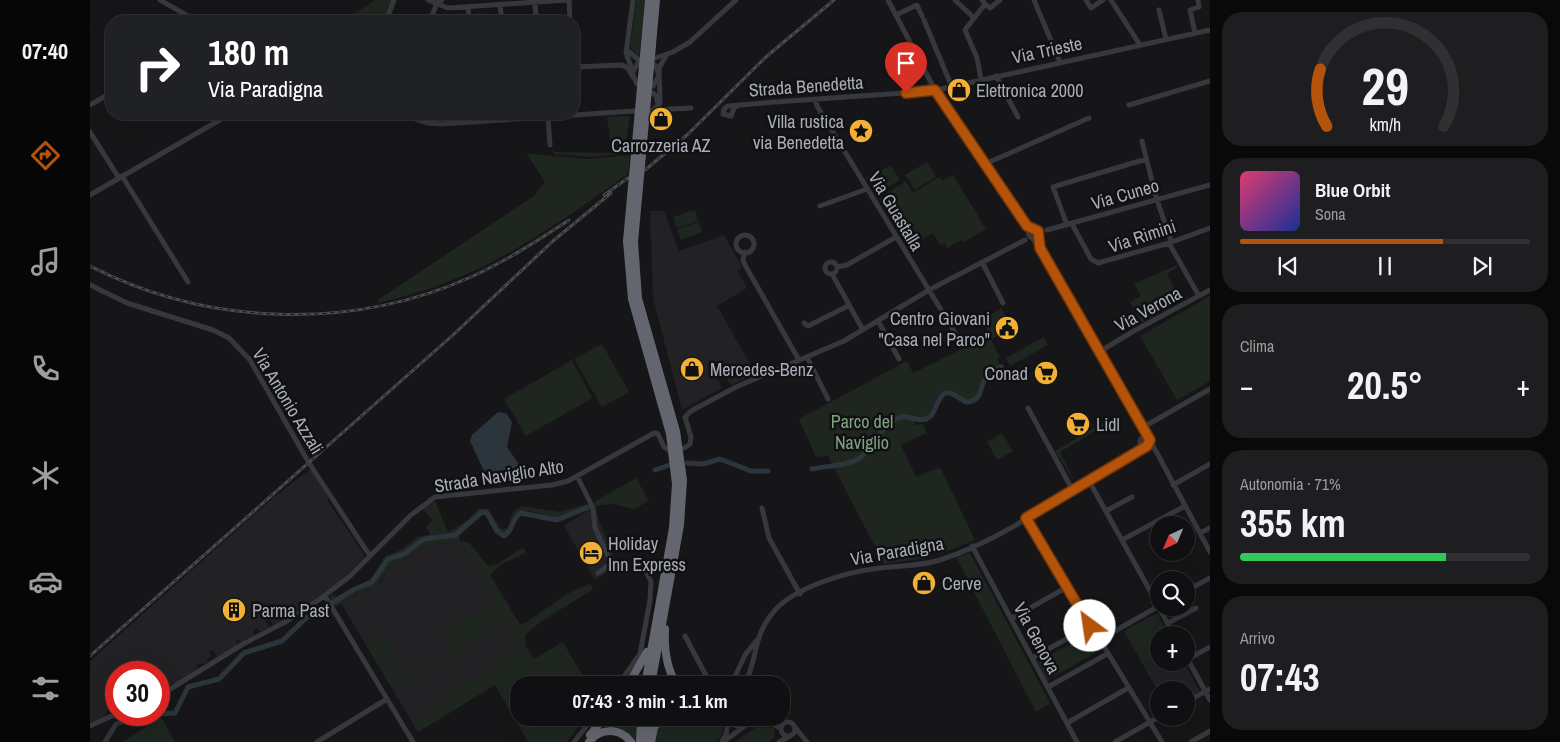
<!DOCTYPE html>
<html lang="it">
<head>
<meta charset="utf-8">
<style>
  :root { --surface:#101012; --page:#1e1e20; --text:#f1f3f6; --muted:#9c9d9f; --line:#303032; --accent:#b45309 }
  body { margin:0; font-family:"Archivo Narrow",sans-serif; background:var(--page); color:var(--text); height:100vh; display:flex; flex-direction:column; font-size:19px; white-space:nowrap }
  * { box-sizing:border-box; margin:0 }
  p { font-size:16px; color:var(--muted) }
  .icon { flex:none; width:28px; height:28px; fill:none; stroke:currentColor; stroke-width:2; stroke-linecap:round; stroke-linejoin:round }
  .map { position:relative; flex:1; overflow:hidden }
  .details { display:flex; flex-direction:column; gap:12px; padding:12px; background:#09090a; width:350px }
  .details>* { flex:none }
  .hud { position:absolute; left:15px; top:15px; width:475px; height:105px; border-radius:20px; box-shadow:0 5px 20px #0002,0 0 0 1px var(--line); background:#202124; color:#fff; overflow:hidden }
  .needle { width:32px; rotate:224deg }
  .buttons { position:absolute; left:1060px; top:516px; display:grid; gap:10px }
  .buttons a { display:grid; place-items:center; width:45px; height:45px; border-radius:50%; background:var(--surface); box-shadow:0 5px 20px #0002,0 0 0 1px var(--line); font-size:25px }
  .speed { position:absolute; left:15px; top:661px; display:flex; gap:10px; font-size:25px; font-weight:700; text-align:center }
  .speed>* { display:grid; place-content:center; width:65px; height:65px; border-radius:50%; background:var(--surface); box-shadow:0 5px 20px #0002,0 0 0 1px var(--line); line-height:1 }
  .speed .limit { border:8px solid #d22; background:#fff; color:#111 }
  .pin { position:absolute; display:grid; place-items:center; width:42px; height:42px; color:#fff; margin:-51px -21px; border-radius:50% 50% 50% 0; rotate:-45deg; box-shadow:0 0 5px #0007 }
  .pin .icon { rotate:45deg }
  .me { position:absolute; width:55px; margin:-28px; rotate:329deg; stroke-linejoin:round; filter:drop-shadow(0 0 4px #0008) }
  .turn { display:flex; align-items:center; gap:18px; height:105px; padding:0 20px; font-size:22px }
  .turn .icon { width:65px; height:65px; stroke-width:2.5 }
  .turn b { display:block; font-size:35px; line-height:42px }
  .big { font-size:38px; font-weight:800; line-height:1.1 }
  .details .tile { flex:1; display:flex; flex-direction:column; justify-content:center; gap:8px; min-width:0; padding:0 18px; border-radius:20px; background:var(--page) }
  .details .dial { align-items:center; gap:0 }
  .dial svg { height:130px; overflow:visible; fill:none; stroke:var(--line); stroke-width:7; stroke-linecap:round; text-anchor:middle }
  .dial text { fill:var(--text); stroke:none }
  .song { display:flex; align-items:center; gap:15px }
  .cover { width:60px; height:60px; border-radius:8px; background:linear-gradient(135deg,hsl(340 70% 55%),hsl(230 70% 35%)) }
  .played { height:5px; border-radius:2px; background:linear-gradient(90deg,var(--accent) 70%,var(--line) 70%) }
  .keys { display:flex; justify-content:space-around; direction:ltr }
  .heat { display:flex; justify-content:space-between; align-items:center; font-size:28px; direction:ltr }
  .charge { height:8px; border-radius:4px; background:linear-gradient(90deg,#34c759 71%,var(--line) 0) }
  .trip { position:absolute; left:420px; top:676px; width:280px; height:50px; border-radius:20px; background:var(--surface); box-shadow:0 5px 20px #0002,0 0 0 1px var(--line); font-weight:800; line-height:50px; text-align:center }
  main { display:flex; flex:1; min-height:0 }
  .dock { display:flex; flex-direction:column; width:90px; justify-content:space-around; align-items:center; background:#060607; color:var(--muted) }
  .dock .icon { width:35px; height:35px }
  .dock .active { color:var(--accent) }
  .dock b { font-size:22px; color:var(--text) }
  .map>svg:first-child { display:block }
  .built { fill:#222225 }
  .green { fill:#1e261f }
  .water { fill:#2c353c }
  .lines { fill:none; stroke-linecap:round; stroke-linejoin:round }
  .canal { stroke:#2c353c; stroke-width:5 }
  .minor { stroke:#37383d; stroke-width:5 }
  .highway { stroke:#63666e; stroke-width:8 }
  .rail-casing { stroke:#4a4c52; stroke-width:3 }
  .rail { stroke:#111113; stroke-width:1; stroke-dasharray:4; stroke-linecap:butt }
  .highway-bridge { stroke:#63666e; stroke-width:8 }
  .route-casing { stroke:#753606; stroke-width:12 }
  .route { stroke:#b45309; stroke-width:9 }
  .labels { text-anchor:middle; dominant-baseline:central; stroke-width:5; stroke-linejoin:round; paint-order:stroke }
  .street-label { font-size:18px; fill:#a8adb8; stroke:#111113 }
  .poi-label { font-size:18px; fill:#a8adb8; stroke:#111113; text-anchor:start }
  .park-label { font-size:18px; fill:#7fa381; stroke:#111113 }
</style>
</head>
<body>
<main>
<nav class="dock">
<b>07:40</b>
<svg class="icon active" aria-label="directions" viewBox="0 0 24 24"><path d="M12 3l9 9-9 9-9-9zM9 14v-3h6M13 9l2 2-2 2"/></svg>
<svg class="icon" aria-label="music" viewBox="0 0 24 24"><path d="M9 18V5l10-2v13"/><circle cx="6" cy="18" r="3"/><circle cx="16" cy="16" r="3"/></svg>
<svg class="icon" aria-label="phone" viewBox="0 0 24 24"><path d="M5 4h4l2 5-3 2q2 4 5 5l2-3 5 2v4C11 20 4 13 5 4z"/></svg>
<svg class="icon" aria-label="climate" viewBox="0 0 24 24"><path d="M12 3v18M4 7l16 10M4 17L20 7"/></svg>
<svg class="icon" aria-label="car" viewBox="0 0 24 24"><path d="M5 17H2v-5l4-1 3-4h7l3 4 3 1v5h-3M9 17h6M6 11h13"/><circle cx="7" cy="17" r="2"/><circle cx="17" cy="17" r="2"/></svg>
<svg class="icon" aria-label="filters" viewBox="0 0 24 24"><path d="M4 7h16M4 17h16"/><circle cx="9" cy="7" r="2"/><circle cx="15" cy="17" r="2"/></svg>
</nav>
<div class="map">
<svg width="1120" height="742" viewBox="0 0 1120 742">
  <rect width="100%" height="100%" fill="#161618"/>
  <!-- built -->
  <path class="built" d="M560,211H574L589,251L634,235L652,267L647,270L657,288L627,306L666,374L641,385L634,375L627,378L632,388L592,410L563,298Z
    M221,469L239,498L237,500L274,554L273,559L252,580L208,612L202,605L199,606L204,614L184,626L171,606L168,607L179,627L169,632L167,628L163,630L164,635L150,642L149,639L146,641L148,645L127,657L123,650L119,652L121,657L117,659V663L106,665L108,669L103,673L84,685L83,683L76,687L75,690L69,688V672H26V708L16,712V716L0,723V661L184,497Z
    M505,506L509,521L528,566L505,580L474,526Z
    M370,540L442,662L328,732L251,603L269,593L280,590L291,582L300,567L338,545Z
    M1069,657V662L1094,663L1110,691L1096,699V690H1069V693L1053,665Z"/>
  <!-- green -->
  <path class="green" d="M285,0H303L295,21H253Z
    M546,0H555L549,56L540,47Z
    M540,116L534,154L500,157L464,154L463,150L465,152L522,153L517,117Z
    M436,153L462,156L464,158L466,156L499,159L540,155L538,174C454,233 391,280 288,303V300L445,195L455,182Z
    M837,162L846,177L825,190L815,175Z
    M801,165L810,180L786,194L776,178Z
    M863,175L896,229L873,242L872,240L857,248L855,243L850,245L843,233L871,217L846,231L827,199L846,231L818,248L789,199L816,181L823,193L849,177L852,181Z
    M605,210L608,221L587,228L583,217Z
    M609,222L612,232L591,240L587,229Z
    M1087,265L1088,267L1077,274L1091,300L1052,323L1040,302L1051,296L1044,284Z
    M1120,296V381L1087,400L1050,336Z
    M911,308L920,324L907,331L909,335L902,339L892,320Z
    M899,336L910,357L907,359L911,367L895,375C890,383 888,407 873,398C868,395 864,392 858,390C843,394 846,406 838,417L825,418L824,425L833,424L837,433L811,445L826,477L848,468L851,469L885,540L850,554L845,551L852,547L847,539L830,548L834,557L842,553L839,558L794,564L738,456L726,457L709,419L817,361L823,373Z
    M954,337L958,345L920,366L916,358Z
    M512,344L539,392L512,407L484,359Z
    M482,360L502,398L436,436L414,399Z
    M1031,416L970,452L985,482L965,451L1017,420L1019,422Z
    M912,433L923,451L907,460L897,442Z
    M546,478L559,501L544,509L523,504L505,506L504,502Z
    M345,501L358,532L378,520L388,509H398L411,529L417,528L424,511L432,506L469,512L497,504L498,506L468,518L439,511H430L424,516L415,534L409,531L398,512L390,511L366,533L333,537L312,553L298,557L280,582L262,588L241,601L240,596L243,594L246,597L282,578L295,556C308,553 319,545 328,536L330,537L341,534L336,528L343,520L332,509Z
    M384,519L383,523L369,536L370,540L338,545L300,567L286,587L267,594L245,607L243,604L283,583L298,561L314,556L333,541L367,536Z
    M373,541L379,543L398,566L407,564L432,548L435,549V553L410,565L400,575L430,624L435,623L477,594L499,584L503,587L502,590C490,598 439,627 435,636L436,647L444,659L473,642L498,685H429V718H495L477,742H438L405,685L328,732L323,724L342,712L358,693L430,648L415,623L304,692L303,689L351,660L358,654L360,645L352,631L405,600L371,543Z
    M880,553L959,701V704L946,712L866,557Z
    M1067,613L1079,635H1069V657L1053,665L1034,631Z
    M1000,633L1011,650L957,680L948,662Z
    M287,638L291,645L298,641L304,652L288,665L276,645Z
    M307,658L317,675L300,685L290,668Z
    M71,717L85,742H33Z
    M517,718H546V742L513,727Z
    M573,718H631L633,733L626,742H563Z
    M667,727L684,728L685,737L679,742H644Z"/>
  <!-- water -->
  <path class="water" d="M408,412L416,413L422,422L417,447L430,466V472L414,480H402L396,475L380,441L382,435Z"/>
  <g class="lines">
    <!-- canal -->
    <path class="canal" d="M597,463L613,464L630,459L661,471H678
      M722,469C736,466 759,466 771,457C785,445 790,427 808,418C818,413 828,424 838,418C847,413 844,401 855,393H861L876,402C893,402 889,386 897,376C900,372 906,370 911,367
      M565,470L580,465
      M242,603L265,589L282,582L298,559L314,554L334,539L365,535L392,512L397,513L407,531L414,536C424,530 421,518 431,513L467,520L499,507
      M69,714L85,713L98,687L129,679L154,653L192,641L216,618L238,605
      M15,742L26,724L50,715"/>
    <!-- minor -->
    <path class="minor" d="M70,0L107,21
      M338,0L358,8L477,0
      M445,0L446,21
      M479,0L480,21
      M798,0L845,90L938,226L939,231
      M865,0L884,18
      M944,0L970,62
      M996,0L1001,8L1013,0
      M1021,0L1050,45
      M895,4L900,8L910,0
      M410,5L412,21
      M378,7L379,21
      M1069,10L1076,39
      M806,15L827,5L832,16
      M834,20L861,85
      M296,21L304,0
      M340,21L347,3L352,0
      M1105,33L1100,10L1109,7L1108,0
      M537,50L549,60
      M565,58L583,52L600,42L646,0
      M484,67L532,65L538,68L543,77
      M543,72L536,53L543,0
      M906,76L928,117
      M891,79L887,58L875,30L895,4L892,0
      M547,84L542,73L548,63
      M563,86L569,75L565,65
      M563,93L566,96L569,108
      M484,96L485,115
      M725,99L727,106L867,336
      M0,105L21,93
      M649,105L644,108L641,116L633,114L634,109L638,106L685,102L842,91L1120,30
      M1039,105L1120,81
      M564,110L601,108
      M562,111L570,103L569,68L577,54
      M310,114L337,123L352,124L544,111
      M458,117L460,145
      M0,132L29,178
      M1052,141L1066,197L1081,241
      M895,164L999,118
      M32,176L98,282
      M0,195L140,114
      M730,206L777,189
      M982,224L1001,259L1008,263L1079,243L1120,228
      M977,225L963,187L1056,159
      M938.5 233a5.5 5.5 0 1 1 11 0a5.5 5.5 0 1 1-11 0Z
      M957,230L1120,185
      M646 244a9 9 0 1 1 18 0a9 9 0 1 1-18 0Z
      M942,238L951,250L1058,438
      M1079,243L1109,296
      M655,252L653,260L655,265L709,360
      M735 268a6 6 0 1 1 12 0a6 6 0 1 1-12 0Z
      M892,262L913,303
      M747,267L757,265L806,237
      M742,274L773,330
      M0,285L37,303L123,330L139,338L160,360L219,463L280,556
      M788,321L809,359
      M714,323L718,326L758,306
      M1009,352L1042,332L1120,290
      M717,357L738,399
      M938,408L982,489
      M1054,430L1057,425L1120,389
      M1050 442a5 5 0 1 1 10 0a5 5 0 1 1-10 0Z
      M1060,440L1120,552
      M594,448L600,444L601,437L595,417L601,411L646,387L754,341L839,290L935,240
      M487,476L503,508L505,528L520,560L519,565L508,573
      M998,479L1069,607
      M1083,485L1120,464
      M672,508L679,538L710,594
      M1016,511L1042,497
      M936,518L1072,742
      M1110,533L1120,528
      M1032,540L1095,506
      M882,546L987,742
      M1096,591L1120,578
      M235,596L323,742
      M1069,608L1084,635
      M921,619L977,587
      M1078,623L1106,608
      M595,636L621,685
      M1009,640L1069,606
      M1096,656L1120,700
      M942,658L1000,626
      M1098,659L1120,647
      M528,685L550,654L560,600L561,582L550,558
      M641,685L655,655L666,641
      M654,685C669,659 661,636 686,609C707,587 754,573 783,569C806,565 828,567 850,560C923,537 988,481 1056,447
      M958,687L1017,654
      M69,696L153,644L197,621L230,599L259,577L321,515L345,497L462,485L478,481L564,433L568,434L574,447L579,450
      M1096,702L1120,689
      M637,718L641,724L650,727L660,723L663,718
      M672,718L690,728
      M691 729a7 7 0 1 1 14 0a7 7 0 1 1-14 0Z
      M977,723L1038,688
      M0,726L26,714
      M704,726L717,742
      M632,741L636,735L638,720
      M227,742L297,699
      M484,742L503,718
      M633,742L655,726
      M689,742L700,736
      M1025,742L1069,717
      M1101,742L1120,731"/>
    <!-- highway -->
    <path class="highway" d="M555,44L559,0
      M562,45L566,0
      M537,241L542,299L580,434L586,484L583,528L555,685
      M544,242L548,298L586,431L593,480L590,525L561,685
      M575,629C574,649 576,668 587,685
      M538,685L557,652
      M500,735L514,718
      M557,740L558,718
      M499,742C510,728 529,727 541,742
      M550,742L551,718
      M561,742L564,728L570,718"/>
    <!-- rail casing -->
    <g class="rail-casing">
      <path id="rail" d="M555,170L597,135L677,56L744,0
        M514,195L538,178
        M0,266C118,326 260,331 381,277C416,261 447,241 479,220
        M0,656L363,335L463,241L521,193"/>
    </g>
    <!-- rail -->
    <use href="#rail" class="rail"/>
    <!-- highway-bridge -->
    <path class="highway-bridge" d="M537,241L555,44
      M544,242L562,45"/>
  </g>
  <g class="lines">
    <!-- route casing -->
    <g class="route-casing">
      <path id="route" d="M816,93L845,90L937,226L948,231L950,248L1060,440L1057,446L936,518L1000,626"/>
    </g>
    <!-- route -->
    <use href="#route" class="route"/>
  </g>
  <!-- icons -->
  <defs>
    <g id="shop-disc" transform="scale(1.25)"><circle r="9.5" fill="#f2b134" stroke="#111113"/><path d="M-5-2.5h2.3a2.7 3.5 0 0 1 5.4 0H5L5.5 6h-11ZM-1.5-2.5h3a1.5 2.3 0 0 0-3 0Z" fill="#111"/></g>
    <g id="sight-disc" transform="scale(1.25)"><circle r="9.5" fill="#f2b134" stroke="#111113"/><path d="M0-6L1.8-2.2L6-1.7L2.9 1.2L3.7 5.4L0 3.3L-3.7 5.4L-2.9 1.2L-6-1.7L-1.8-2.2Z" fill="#111"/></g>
    <g id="civic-disc" transform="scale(1.25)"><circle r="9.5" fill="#f2b134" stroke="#111113"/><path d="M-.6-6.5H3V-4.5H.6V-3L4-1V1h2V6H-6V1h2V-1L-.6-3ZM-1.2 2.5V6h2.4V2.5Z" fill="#111"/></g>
    <g id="supermarket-disc" transform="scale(1.25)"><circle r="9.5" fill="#f2b134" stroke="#111113"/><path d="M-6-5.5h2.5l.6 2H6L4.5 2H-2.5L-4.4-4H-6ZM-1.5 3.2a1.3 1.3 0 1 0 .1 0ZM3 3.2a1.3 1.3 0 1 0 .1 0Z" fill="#111"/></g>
    <g id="hotel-disc" transform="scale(1.25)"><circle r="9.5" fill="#f2b134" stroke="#111113"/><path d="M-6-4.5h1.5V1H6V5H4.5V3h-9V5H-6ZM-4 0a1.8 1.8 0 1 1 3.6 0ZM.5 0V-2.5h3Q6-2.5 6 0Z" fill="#111"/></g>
    <g id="building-disc" transform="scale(1.25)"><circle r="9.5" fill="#f2b134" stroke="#111113"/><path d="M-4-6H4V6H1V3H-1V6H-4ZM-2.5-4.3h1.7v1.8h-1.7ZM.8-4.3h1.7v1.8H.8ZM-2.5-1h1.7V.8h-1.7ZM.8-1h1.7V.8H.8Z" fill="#111"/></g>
  </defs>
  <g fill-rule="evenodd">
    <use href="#shop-disc" x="869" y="90"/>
    <use href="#shop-disc" x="571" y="119"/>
    <use href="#sight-disc" x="771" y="131"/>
    <use href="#civic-disc" x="917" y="328"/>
    <use href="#shop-disc" x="602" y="369"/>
    <use href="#supermarket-disc" x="956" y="373"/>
    <use href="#supermarket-disc" x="988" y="424"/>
    <use href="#hotel-disc" x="501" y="553"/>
    <use href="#shop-disc" x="834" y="583"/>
    <use href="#building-disc" x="144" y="610"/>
  </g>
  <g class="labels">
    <!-- street labels -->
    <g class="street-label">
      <text transform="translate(957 50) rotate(-12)">Via Trieste</text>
      <text transform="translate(716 86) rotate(-4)">Strada Benedetta</text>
      <text transform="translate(1035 194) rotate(-16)">Via Cuneo</text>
      <text transform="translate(806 211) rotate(59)">Via Guastalla</text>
      <text transform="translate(1052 236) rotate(-18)">Via Rimini</text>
      <text transform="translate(1058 309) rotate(-29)">Via Verona</text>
      <text transform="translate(198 401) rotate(59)">Via Antonio Azzali</text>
      <text transform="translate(409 476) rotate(-9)">Strada Naviglio Alto</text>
      <text transform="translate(807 551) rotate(-10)">Via Paradigna</text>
      <text transform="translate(947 638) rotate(62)">Via Genova</text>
    </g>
    <!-- poi labels -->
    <g class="poi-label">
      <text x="886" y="90">Elettronica 2000</text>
      <text x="754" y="121" text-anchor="end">Villa rustica<tspan x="754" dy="21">via Benedetta</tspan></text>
      <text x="571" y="145" text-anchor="middle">Carrozzeria AZ</text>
      <text x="900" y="318" text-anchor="end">Centro Giovani<tspan x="900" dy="21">"Casa nel Parco"</tspan></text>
      <text x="620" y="369">Mercedes-Benz</text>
      <text x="938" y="373" text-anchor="end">Conad</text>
      <text x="1006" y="424">Lidl</text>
      <text x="518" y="543">Holiday<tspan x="518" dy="21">Inn Express</tspan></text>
      <text x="852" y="583">Cerve</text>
      <text x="162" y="610">Parma Past</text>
    </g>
    <!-- park labels -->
    <g class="park-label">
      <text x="772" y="421">Parco del<tspan x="772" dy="21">Naviglio</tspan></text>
    </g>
  </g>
</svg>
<div class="buttons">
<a><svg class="needle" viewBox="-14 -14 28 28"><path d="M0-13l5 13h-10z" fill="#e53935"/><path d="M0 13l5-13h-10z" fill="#9c9d9f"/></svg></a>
<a><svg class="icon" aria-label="search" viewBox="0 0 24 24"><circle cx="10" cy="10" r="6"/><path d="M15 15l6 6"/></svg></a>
<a>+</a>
<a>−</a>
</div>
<div class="speed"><div class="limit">30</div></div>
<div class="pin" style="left:816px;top:93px;background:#d93025"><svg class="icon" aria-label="arrive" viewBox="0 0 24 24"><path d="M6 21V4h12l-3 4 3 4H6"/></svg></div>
<svg class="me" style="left:1000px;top:626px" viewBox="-20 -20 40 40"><circle r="19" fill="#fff"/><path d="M0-13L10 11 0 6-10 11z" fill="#b45309"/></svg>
<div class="trip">07:43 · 3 min · 1.1 km</div>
<div class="hud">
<div class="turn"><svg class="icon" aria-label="right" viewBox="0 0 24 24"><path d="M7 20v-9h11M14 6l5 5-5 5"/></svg><div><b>180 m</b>Via Paradigna</div></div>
</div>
</div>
<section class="details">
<div class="tile dial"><svg viewBox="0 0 100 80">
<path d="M14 69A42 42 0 1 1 86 69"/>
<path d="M14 69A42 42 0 0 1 10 34" stroke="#b45309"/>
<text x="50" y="56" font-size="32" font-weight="700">29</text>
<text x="50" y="72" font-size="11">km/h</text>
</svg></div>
<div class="tile">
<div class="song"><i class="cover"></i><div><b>Blue Orbit</b><p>Sona</p></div></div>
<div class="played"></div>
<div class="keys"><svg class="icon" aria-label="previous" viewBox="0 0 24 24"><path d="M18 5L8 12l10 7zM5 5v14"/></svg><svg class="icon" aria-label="pause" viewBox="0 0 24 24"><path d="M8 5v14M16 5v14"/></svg><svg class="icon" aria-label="next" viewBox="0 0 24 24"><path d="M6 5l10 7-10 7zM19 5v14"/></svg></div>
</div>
<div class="tile"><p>Clima</p>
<div class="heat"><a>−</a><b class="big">20.5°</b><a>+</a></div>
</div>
<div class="tile"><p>Autonomia · 71%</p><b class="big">355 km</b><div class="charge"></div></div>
<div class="tile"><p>Arrivo</p><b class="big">07:43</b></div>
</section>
</main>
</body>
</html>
